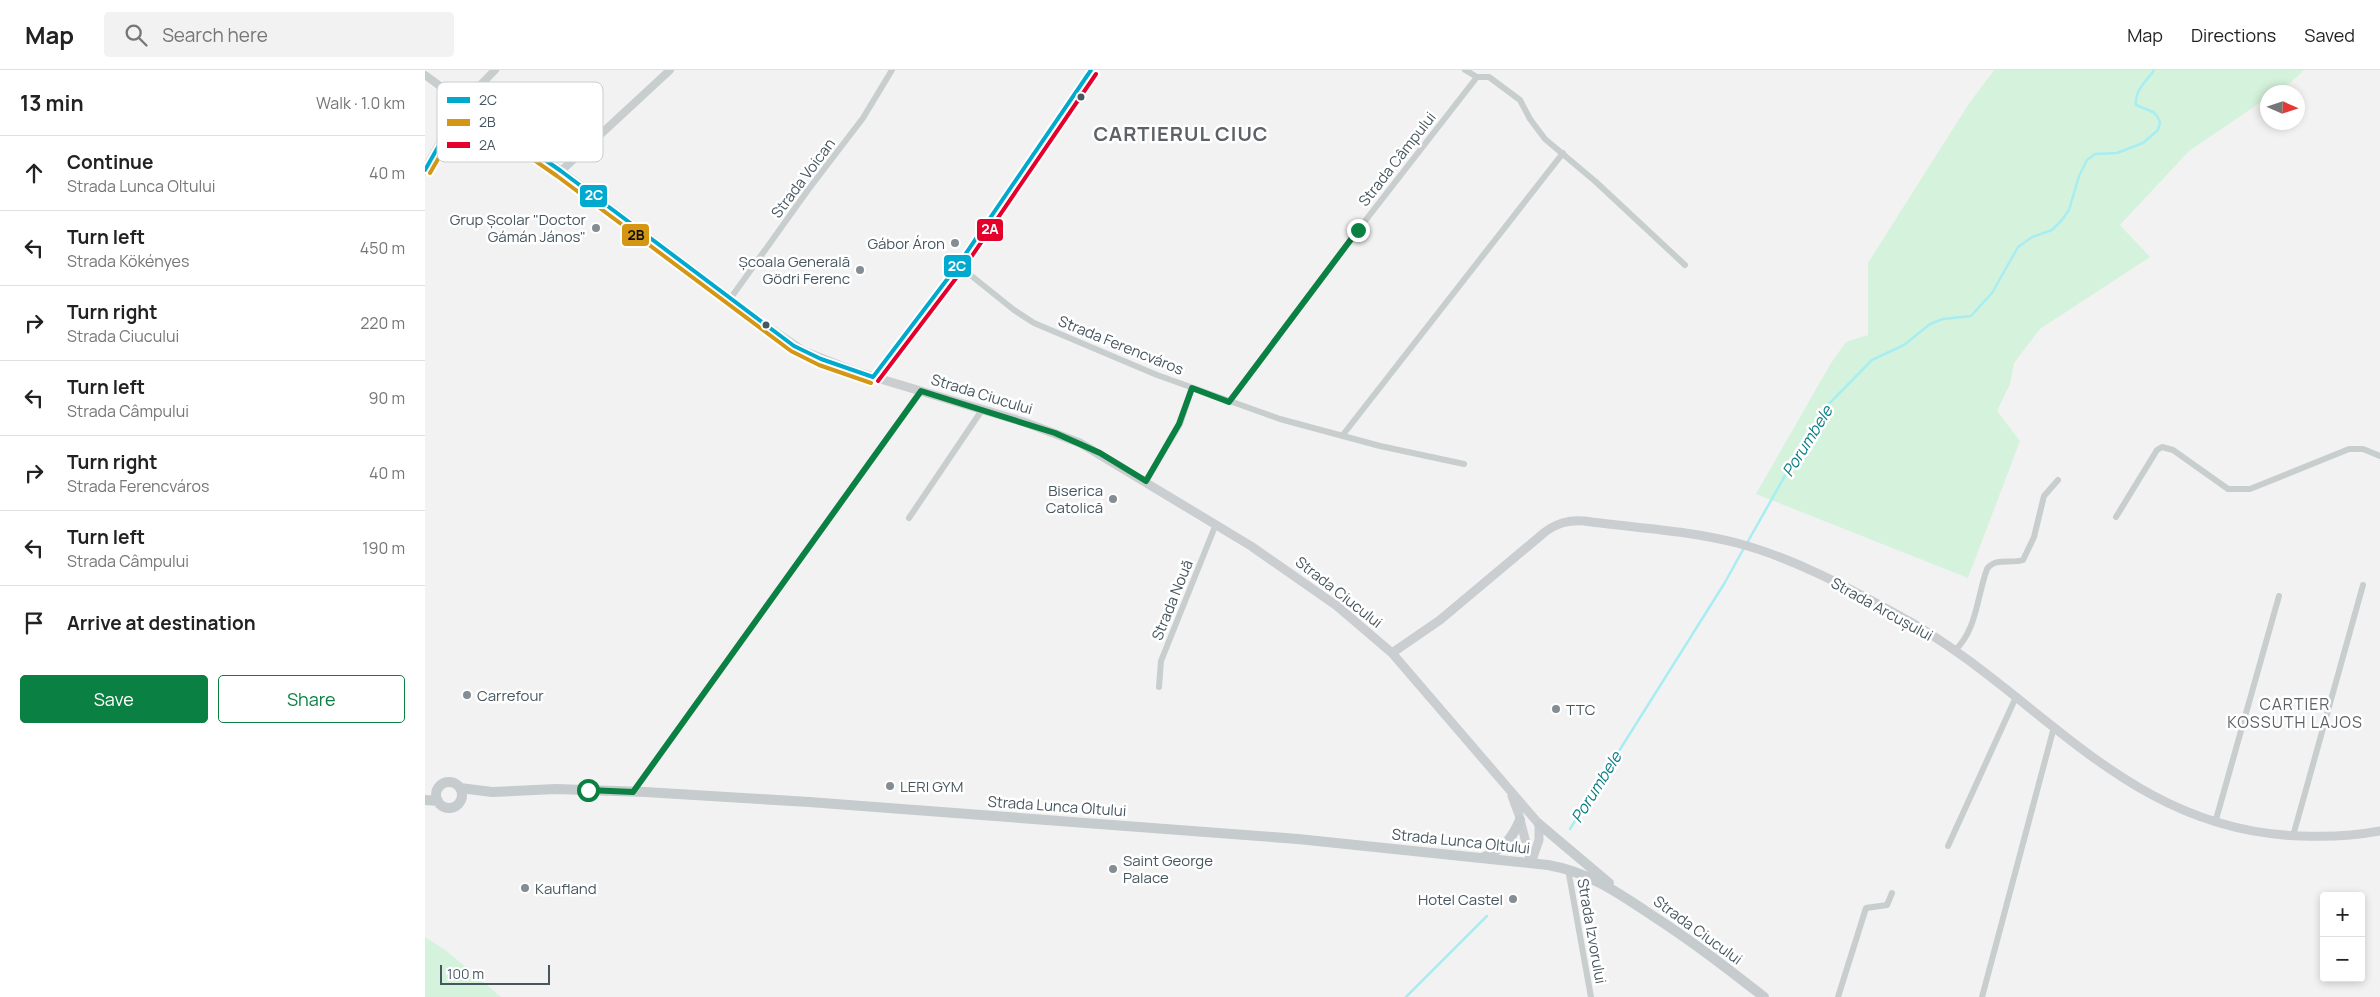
<!DOCTYPE html>
<html lang="en">
<head>
<meta charset="utf-8">
<style>
  :root { --surface:#fff; --page:#f2f2f2; --text:#222; --muted:#767676; --line:#e0e0e0; --accent:#0b8043 }
  body { margin:0; font-family:Manrope,sans-serif; background:var(--page); color:var(--text) }
  .controls { position:absolute; right:15px; bottom:15px; display:grid; overflow:hidden; border-radius:5px; box-shadow:0 2px 8px #0003 }
  .controls button { width:45px; height:45px; display:grid; place-items:center; padding:0; border:0; border-bottom:1px solid var(--line); background:var(--surface); color:var(--text); font:25px sans-serif }
  .compass { position:absolute; left:1835px; top:15px; width:45px; height:45px; border-radius:50%; background:var(--surface); box-shadow:0 2px 8px #0003; rotate:93deg }
  .scale { position:absolute; left:15px; bottom:12px; width:110px; box-sizing:border-box; padding-left:5px; border:2px solid #475760; border-top:0; font-size:14px; line-height:18px; white-space:nowrap; color:#475760; -webkit-text-stroke:4px #fff; paint-order:stroke }
  .stop { position:absolute; width:15px; height:15px; margin:-11px; border:4px solid #0b8043; border-radius:50%; background:#fff }
  .stop.end { background:#0b8043; border-color:#fff; box-shadow:0 1px 5px #0008 }
  .list { margin:0; padding:0; list-style:none }
  h2 { display:flex; justify-content:space-between; align-items:center; height:65px; margin:0; padding:0 20px; font-size:21px }
  h2 small { font-size:16px; font-weight:400; color:var(--muted) }
  .list li { display:grid; grid-template-columns:32px 1fr auto; gap:15px; align-items:center; box-sizing:border-box; height:75px; padding:0 20px; border-top:1px solid var(--line) }
  .list b { display:block; font-size:19px; white-space:nowrap }
  .list p { margin:0; font-size:16px; white-space:nowrap; color:var(--muted) }
  .list em { font-size:16px; font-style:normal; color:var(--muted) }
  .actions { display:flex; gap:10px; padding:15px 20px }
  .actions a { flex:1; padding:11px 0; border:1px solid var(--accent); border-radius:5px; text-align:center; font-size:18px; color:var(--accent) }
  .actions .main { background:var(--accent); color:#fff }
  .icon { flex:none; width:28px; height:28px; fill:none; stroke:currentColor; stroke-width:2; stroke-linecap:round; stroke-linejoin:round }
  .map { position:relative; flex:none; width:1955px; height:927px; overflow:hidden }
  header { display:flex; align-items:center; gap:30px; box-sizing:border-box; height:70px; padding:0 25px; background:var(--surface); border-bottom:1px solid var(--line) }
  header strong { font-size:24px }
  nav { display:flex; gap:28px; margin-inline-start:auto; font-size:18px }
  .search { width:350px; height:45px; background:var(--page); display:flex; align-items:center; gap:12px; box-sizing:border-box; padding:0 18px; border-radius:5px; color:var(--muted); font-size:19px }
  main { display:flex }
  aside { flex:1; background:var(--surface) }
  .map>svg:first-child { display:block }
</style>
</head>
<body>
<header>
<strong>Map</strong>
<div class="search"><svg class="icon" aria-label="search" viewBox="0 0 24 24"><circle cx="10" cy="10" r="6"/><path d="M15 15l6 6"/></svg>Search here</div>
<nav><a>Map</a><a>Directions</a><a>Saved</a></nav>
</header>
<main>
<aside>
<h2>13 min<small>Walk · 1.0 km</small></h2>
<ul class="list">
<li><svg class="icon" aria-label="ahead" viewBox="0 0 24 24"><path d="M12 20V5M6 11l6-6 6 6"/></svg><div><b>Continue</b><p>Strada Lunca Oltului</p></div><em>40 m</em></li>
<li><svg class="icon" aria-label="left" viewBox="0 0 24 24"><path d="M17 20v-9H6M10 6l-5 5 5 5"/></svg><div><b>Turn left</b><p>Strada Kökényes</p></div><em>450 m</em></li>
<li><svg class="icon" aria-label="right" viewBox="0 0 24 24"><path d="M7 20v-9h11M14 6l5 5-5 5"/></svg><div><b>Turn right</b><p>Strada Ciucului</p></div><em>220 m</em></li>
<li><svg class="icon" aria-label="left" viewBox="0 0 24 24"><path d="M17 20v-9H6M10 6l-5 5 5 5"/></svg><div><b>Turn left</b><p>Strada Câmpului</p></div><em>90 m</em></li>
<li><svg class="icon" aria-label="right" viewBox="0 0 24 24"><path d="M7 20v-9h11M14 6l5 5-5 5"/></svg><div><b>Turn right</b><p>Strada Ferencváros</p></div><em>40 m</em></li>
<li><svg class="icon" aria-label="left" viewBox="0 0 24 24"><path d="M17 20v-9H6M10 6l-5 5 5 5"/></svg><div><b>Turn left</b><p>Strada Câmpului</p></div><em>190 m</em></li>
<li><svg class="icon" aria-label="arrive" viewBox="0 0 24 24"><path d="M6 21V4h12l-3 4 3 4H6"/></svg><div><b>Arrive at destination</b></div></li>
</ul>
<div class="actions"><a class="main">Save</a><a>Share</a></div>
</aside>
<div class="map">
<svg width="1955" height="927" viewBox="0 0 1955 927">
  <rect width="100%" height="100%" fill="#f2f2f2"/>
  <path fill="#d5f3dc" d="M1569,0H1879C1869,10 1857,22 1842,22V28L1764,81L1695,155L1725,187L1615,259L1589,293L1585,314L1572,341L1595,371L1543,508L1331,424L1406,293L1421,272L1443,265V193L1543,35Z
    M0,867L23,882L76,927H0Z"/>
  <g fill="none" stroke-linecap="round" stroke-linejoin="round">
    <path stroke="#a7edf2" stroke-width="2.5" d="M1322,473L1396,342L1447,290L1479,275L1505,254L1518,249L1546,246L1567,223L1593,177L1607,167L1627,160L1636,151L1644,140L1654,106L1662,90L1670,84L1692,83L1718,73L1733,60L1735,52L1732,46L1728,42L1711,35C1709,20 1722,11 1729,0
      M1145,759L1299,514L1319,478
      M981,927L1062,846"/>
    <path stroke="#c8cdce" stroke-width="6" d="M1040,0L1052,7H1064L1095,30L1105,49L1120,69L1171,112L1260,195
      M533,195L589,240L609,253L732,305L855,349L955,376L1039,394
      M305,229L383,120L438,48L467,0
      M448,307L533,195L666,0
      M804,332L933,160L1052,7
      M917,366L1138,83
      M721,411L755,354L767,318
      M1691,447L1732,380L1737,377L1748,380L1803,419H1825L1924,379H1938L1955,386
      M484,448L557,340
      M1529,581C1552,561 1552,526 1562,499C1570,487 1586,494 1598,490L1609,467L1619,426L1633,410
      M734,617L736,591L791,454
      M208,722L496,321
      M1790,753L1854,526
      M1868,766L1938,515
      M1523,776L1591,627
      M1143,799L1166,927
      M1413,927L1441,838L1462,835L1467,823
      M1557,927L1629,657"/>
    <path stroke="#c8cdce" stroke-width="8" d="M0,5L38,33L70,0
      M136,101L245,0"/>
    <path stroke="#caced0" stroke-width="9" d="M0,100L38,33L136,101L337,253L378,281L429,301L599,352L655,373L826,476L912,536L967,583L1114,754V770L1106,793
      M967,583L1015,550L1120,462C1132,453 1143,450 1159,451C1209,458 1262,460 1312,473C1368,488 1422,517 1473,545C1614,621 1699,761 1876,766C1902,767 1929,766 1955,761
      M1087,726L1094,745L1106,793"/>
    <path stroke="#c6cbcd" stroke-width="10" d="M11 725a13 13 0 1 1 26 0a13 13 0 1 1-26 0Z
      M35,718L67,722L131,719L220,722L384,732L873,769L1123,795C1164,802 1195,824 1228,846C1267,871 1303,899 1339,927
      M0,730L13,731
      M1114,754L1184,813
      M1059,787C1078,779 1087,769 1095,750"/>
    <g stroke="#fff" stroke-width="8">
      <path id="bus-1" d="M0,100L38,33L136,101L369,276L396,289L448,307L533,195L666,0"/>
    </g>
    <g stroke="#fff" stroke-width="8">
      <path id="bus-2" d="M5,103L40,42L132,106L366,281L394,295L446,313"/>
    </g>
    <g stroke="#fff" stroke-width="8">
      <path id="bus-3" d="M453,311L538,199L671,4"/>
    </g>
    <use href="#bus-1" stroke="#00a9ce" stroke-width="4"/>
    <use href="#bus-2" stroke="#d49613" stroke-width="4"/>
    <use href="#bus-3" stroke="#e4002b" stroke-width="4"/>
  </g>
  <g fill="none" stroke-linecap="round" stroke-linejoin="round">
    <path stroke="#0b8043" stroke-width="6" d="M163,720L208,722L496,321L630,363L675,383L721,411L754,354L767,318L804,332L933,160"/>
  </g>
  <g fill="#475760" stroke="#fff" stroke-width="2">
    <circle cx="656" cy="27" r="4.5"/>
    <circle cx="341" cy="255" r="4.5"/>
  </g>
  <g fill="#838d93" stroke="#fff" stroke-width="2">
    <circle cx="171" cy="158" r="5"/>
    <circle cx="530" cy="173" r="5"/>
    <circle cx="435" cy="200" r="5"/>
    <circle cx="688" cy="429" r="5"/>
    <circle cx="42" cy="625" r="5"/>
    <circle cx="1131" cy="639" r="5"/>
    <circle cx="465" cy="716" r="5"/>
    <circle cx="688" cy="799" r="5"/>
    <circle cx="100" cy="818" r="5"/>
    <circle cx="1088" cy="829" r="5"/>
  </g>
  <g text-anchor="middle" dominant-baseline="central" stroke-width="5" stroke-linejoin="round" paint-order="stroke">
    <g font-size="15" fill="#475760" stroke="#fff">
      <text transform="translate(972 89) rotate(-52)">Strada Câmpului</text>
      <text transform="translate(378 108) rotate(-53)">Strada Voican</text>
      <text transform="translate(696 275) rotate(22)">Strada Ferencváros</text>
      <text transform="translate(557 324) rotate(17)">Strada Ciucului</text>
      <text transform="translate(914 522) rotate(38)">Strada Ciucului</text>
      <text transform="translate(747 530) rotate(-68)">Strada Nouă</text>
      <text transform="translate(1457 539) rotate(29)">Strada Arcușului</text>
      <text transform="translate(632 736) rotate(4)">Strada Lunca Oltului</text>
      <text transform="translate(1036 771) rotate(6)">Strada Lunca Oltului</text>
      <text transform="translate(1273 860) rotate(36)">Strada Ciucului</text>
      <text transform="translate(1167 861) rotate(80)">Strada Izvorului</text>
    </g>
    <g font-size="15" fill="#475760" stroke="#fff" text-anchor="end">
      <text x="161" y="149">Grup Școlar "Doctor<tspan x="161" dy="17">Gámán János"</tspan></text>
      <text x="520" y="173">Gábor Áron</text>
      <text x="425" y="191">Școala Generală<tspan x="425" dy="17">Gödri Ferenc</tspan></text>
      <text x="678" y="420">Biserica<tspan x="678" dy="17">Catolică</tspan></text>
      <text x="52" y="625" text-anchor="start">Carrefour</text>
      <text x="1141" y="639" text-anchor="start">TTC</text>
      <text x="475" y="716" text-anchor="start">LERI GYM</text>
      <text x="698" y="790" text-anchor="start">Saint George<tspan x="698" dy="17">Palace</tspan></text>
      <text x="110" y="818" text-anchor="start">Kaufland</text>
      <text x="1078" y="829">Hotel Castel</text>
    </g>
    <g font-size="16" font-style="italic" fill="#067d85" stroke="#fff">
      <text transform="translate(1382 371) rotate(-58)">Porumbele</text>
      <text transform="translate(1171 717) rotate(-58)">Porumbele</text>
    </g>
    <g font-size="16" letter-spacing="1" fill="#5d6266" stroke="#fff">
      <text x="1870" y="634">CARTIER<tspan x="1870" dy="18">KOSSUTH LAJOS</tspan></text>
    </g>
    <g font-size="20" font-weight="bold" letter-spacing="1" fill="#5d6266" stroke="#fff">
      <text x="756" y="63">CARTIERUL CIUC</text>
    </g>
  </g>
  <rect x="12" y="12" width="166" height="80" rx="8" fill="#fff" stroke="#c8cdcf" stroke-width="1"/>
  <rect x="22" y="27" width="23" height="6" fill="#00a9ce"/>
  <rect x="22" y="49" width="23" height="7" fill="#d49613"/>
  <rect x="22" y="72" width="23" height="6" fill="#e4002b"/>
  <g font-size="14" fill="#475760">
    <text x="54" y="35">2C</text>
    <text x="54" y="57">2B</text>
    <text x="54" y="80">2A</text>
  </g>
  <g stroke="#fff" stroke-width="2">
    <rect x="154" y="114" width="29" height="24" rx="5" fill="#00a9ce"/>
    <rect x="551" y="148" width="28" height="24" rx="5" fill="#e4002b"/>
    <rect x="196" y="153" width="29" height="24" rx="5" fill="#d49613"/>
    <rect x="518" y="184" width="29" height="24" rx="5" fill="#00a9ce"/>
  </g>
  <g font-size="14" text-anchor="middle" font-weight="bold" fill="#fff">
    <text x="169" y="130">2C</text>
    <text x="565" y="164">2A</text>
    <text x="532" y="201">2C</text>
  </g>
  <g font-size="14" text-anchor="middle" font-weight="bold" fill="#111">
    <text x="211" y="170">2B</text>
  </g>
</svg>
<div class="controls">
<button>+</button>
<button>−</button>
</div>
<svg class="compass" viewBox="-18 -18 36 36"><path d="M0-13l5 13h-10z" fill="#e53935"/><path d="M0 13l5-13h-10z" fill="#767676"/></svg>
<div class="scale">100 m</div>
<div class="stop" style="left:163px;top:720px"></div>
<div class="stop end" style="left:933px;top:160px"></div>
</div>
</main>
</body>
</html>
